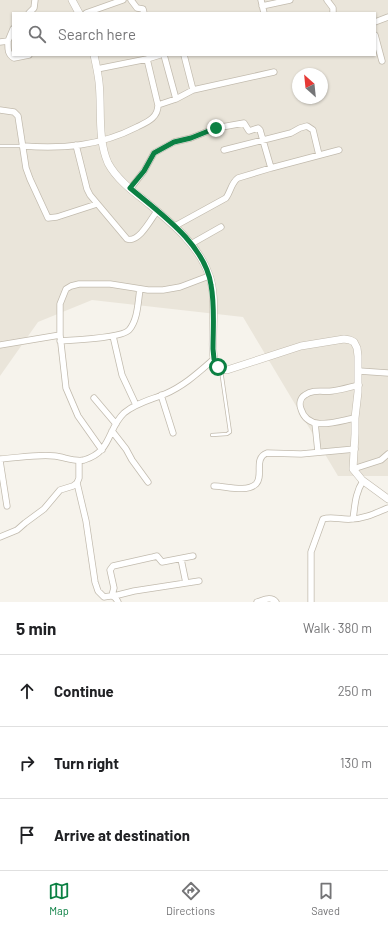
<!DOCTYPE html>
<html lang="en">
<head>
<meta charset="utf-8">
<style>
  :root { --surface:#fff; --page:#f2f2f2; --text:#202124; --muted:#757577; --line:#e0e0e0; --accent:#0b8043 }
  body { margin:0; font-family:Barlow,sans-serif; background:var(--page); color:var(--text) }
  .compass { position:absolute; left:292px; top:68px; width:36px; height:36px; border-radius:50%; background:var(--surface); box-shadow:0 1px 3px #0004; rotate:333deg }
  .stop { position:absolute; width:12px; height:12px; margin:-9px; border:3px solid #0b8043; border-radius:50%; background:#fff }
  .stop.end { background:#0b8043; border-color:#fff; box-shadow:0 1px 4px #0008 }
  .list { margin:0; padding:0; list-style:none }
  h2 { display:flex; justify-content:space-between; align-items:center; height:52px; margin:0; padding:0 16px; font-size:17px }
  h2 small { font-size:13px; font-weight:400; color:var(--muted) }
  .list li { display:grid; grid-template-columns:26px 1fr auto; gap:12px; align-items:center; box-sizing:border-box; height:72px; padding:0 16px; border-top:1px solid var(--line) }
  .list b { display:block; font-size:15px; white-space:nowrap }
  .list em { font-size:13px; font-style:normal; color:var(--muted) }
  .icon { flex:none; width:22px; height:22px; fill:none; stroke:currentColor; stroke-width:2; stroke-linecap:round; stroke-linejoin:round }
  .map { position:relative; flex:none; width:388px; height:602px; overflow:hidden }
  .search { position:absolute; background:var(--surface); box-shadow:0 1px 3px #0004; left:12px; right:12px; top:12px; height:44px; display:flex; align-items:center; gap:10px; box-sizing:border-box; padding:0 14px; border-radius:0px; color:var(--muted); font-size:15px }
  .sheet { height:268px; background:var(--surface) }
  nav { display:flex; justify-content:space-around; align-items:center; box-sizing:border-box; height:56px; border-top:1px solid var(--line); background:var(--surface); font-size:11px; color:var(--muted) }
  nav a { display:grid; justify-items:center; gap:2px }
  nav .on { color:var(--accent) }
  .map>svg:first-child { display:block }
</style>
</head>
<body>
<div class="map">
<svg width="388" height="602" viewBox="0 0 388 602">
  <rect width="100%" height="100%" fill="#f6f3ec"/>
  <path fill="#eae5da" fill-rule="evenodd" d="M0,0H388V476H338L243,317L92,300L38,322L0,376ZM13,13H375V55H13ZM298,74H322V98H298Z"/>
  <g fill="none" stroke-linecap="round" stroke-linejoin="round">
    <g stroke="#c2bbae" stroke-width="4">
      <path id="service" d="M0,146H21
        M212,435L227,434L230,432L221,370"/>
    </g>
    <g stroke="#c2bbae" stroke-width="7">
      <path id="minor" d="M131,0L137,8L143,9L144,13
        M261,0L264,13
        M327,0L333,8V13
        M262,6L290,0
        M29,13L34,8L35,0
        M86,13L123,0
        M375,22L388,17
        M375,35L382,61
        M8,41C8,48 7,54 14,58L29,55
        M0,42L8,41L13,29
        M164,55L176,99
        M184,55L193,90
        M97,69L147,59L160,55
        M158,105L176,99L193,90L274,72
        M0,110L14,112L18,116L26,168L30,179L48,218L57,217L97,204
        M76,145L87,189L90,195L127,239C139,243 151,219 157,211
        M23,146C63,149 100,146 137,127C147,122 158,118 158,105L147,59
        M224,150L291,133L300,128L307,126L313,130L319,155
        M130,189L144,171L154,153L174,142L191,138L216,128L244,123L249,131L258,128L260,130L271,168
        M175,226L226,198C231,191 231,183 238,178L271,168L339,150
        M191,244L221,227
        M113,336L122,375L136,405
        M60,341C73,340 122,338 129,330C138,320 138,301 140,289
        M0,345L60,335
        M359,371L388,373
        M161,395L173,433
        M94,398L116,424
        M355,418C338,421 308,433 301,409C299,404 300,398 305,395C313,389 322,392 332,391C341,390 350,387 359,385
        M315,423L318,452
        M112,431L126,449L132,460L148,482
        M102,450L78,416L66,388L60,335V304L66,289L71,286L79,284H110L148,290H163L180,287L209,276
        M0,459C18,458 37,454 55,456C64,457 75,462 84,460C112,452 107,429 124,413C136,403 150,400 165,394C184,386 199,372 214,359
        M0,461L7,506
        M353,469L381,460L388,454
        M77,483L86,521L95,582L98,591L104,597C111,596 114,594 118,602
        M214,486C226,486 246,493 256,484C264,476 253,458 267,453L301,454L355,449
        M353,519C355,506 355,493 363,481
        M0,537L17,530L25,523L44,509L60,490L73,486L77,483L79,478V461
        M181,559L186,583
        M112,595L114,588L110,570L113,566L153,557L157,556L162,562L193,556
        M114,596L134,591L199,581
        M257,602C264,600 271,596 276,602
        M311,602V552L323,519C331,516 342,520 351,519C364,519 376,513 388,508"/>
    </g>
    <g stroke="#c2bbae" stroke-width="8">
      <path id="tertiary" d="M72,0L79,13
        M94,55C96,64 98,73 99,82C102,108 97,138 108,163C116,178 131,190 144,200C169,221 198,243 209,275C216,294 213,318 213,338C213,347 212,358 216,365C219,369 222,370 227,370L301,346L344,339L350,340L354,342L357,348L358,356V392L355,418V434L353,469L362,480L388,499"/>
    </g>
    <use href="#service" stroke="#fff" stroke-width="2.5"/>
    <use href="#minor" stroke="#fff" stroke-width="5.5"/>
    <use href="#tertiary" stroke="#fff" stroke-width="7"/>
  </g>
  <g fill="none" stroke-linecap="round" stroke-linejoin="round">
    <path stroke="#0b8043" stroke-width="5" d="M216,128L191,138L174,142L154,153L144,171L130,188C160,213 205,244 211,285C215,306 213,328 213,349L214,359L218,367"/>
  </g>
</svg>
<svg class="compass" viewBox="-18 -18 36 36"><path d="M0-13l5 13h-10z" fill="#e53935"/><path d="M0 13l5-13h-10z" fill="#757577"/></svg>
<div class="stop" style="left:218px;top:367px"></div>
<div class="stop end" style="left:216px;top:128px"></div>
<div class="search"><svg class="icon" aria-label="search" viewBox="0 0 24 24"><circle cx="10" cy="10" r="6"/><path d="M15 15l6 6"/></svg>Search here</div>
</div>
<section class="sheet">
<h2>5 min<small>Walk · 380 m</small></h2>
<ul class="list">
<li><svg class="icon" aria-label="ahead" viewBox="0 0 24 24"><path d="M12 20V5M6 11l6-6 6 6"/></svg><div><b>Continue</b></div><em>250 m</em></li>
<li><svg class="icon" aria-label="right" viewBox="0 0 24 24"><path d="M7 20v-9h11M14 6l5 5-5 5"/></svg><div><b>Turn right</b></div><em>130 m</em></li>
<li><svg class="icon" aria-label="arrive" viewBox="0 0 24 24"><path d="M6 21V4h12l-3 4 3 4H6"/></svg><div><b>Arrive at destination</b></div></li>
</ul>
</section>
<nav>
<a class="on"><svg class="icon" aria-label="map" viewBox="0 0 24 24"><path d="M3 6l6-2 6 2 6-2v14l-6 2-6-2-6 2zM9 4v14M15 6v14"/></svg>Map</a>
<a><svg class="icon" aria-label="directions" viewBox="0 0 24 24"><path d="M12 3l9 9-9 9-9-9zM9 14v-3h6M13 9l2 2-2 2"/></svg>Directions</a>
<a><svg class="icon" aria-label="saved" viewBox="0 0 24 24"><path d="M7 4h10v16l-5-4-5 4z"/></svg>Saved</a>
</nav>
</body>
</html>
